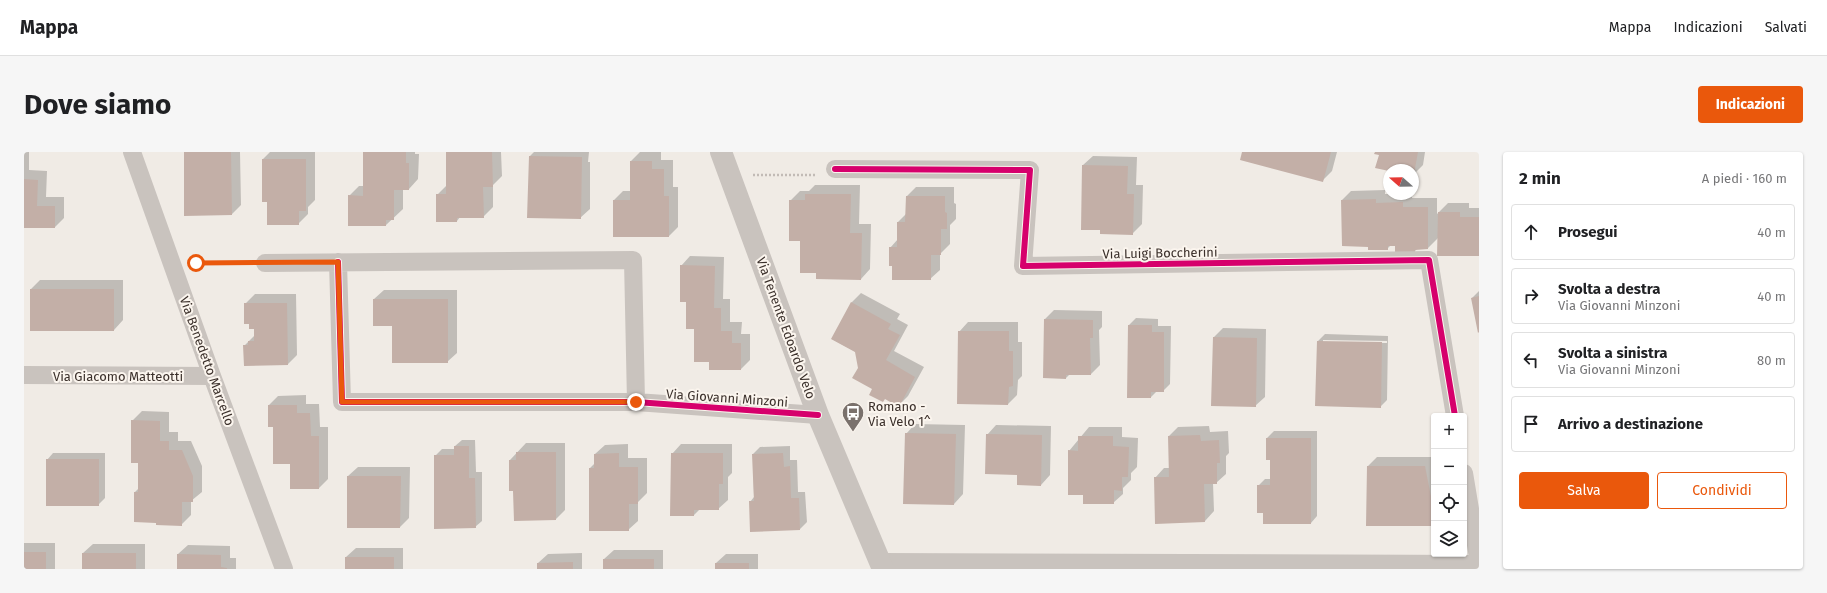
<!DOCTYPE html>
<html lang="it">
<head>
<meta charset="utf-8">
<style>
  :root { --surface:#fff; --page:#f6f6f6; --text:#202124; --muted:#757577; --line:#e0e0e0; --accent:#ea580c }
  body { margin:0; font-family:"Fira Sans",sans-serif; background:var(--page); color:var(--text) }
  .controls { position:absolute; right:12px; bottom:12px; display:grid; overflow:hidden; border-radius:4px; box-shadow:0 1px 3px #0004 }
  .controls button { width:36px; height:36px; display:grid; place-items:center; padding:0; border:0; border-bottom:1px solid var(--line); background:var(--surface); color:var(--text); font:20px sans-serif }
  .compass { position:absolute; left:1359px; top:12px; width:36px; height:36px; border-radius:50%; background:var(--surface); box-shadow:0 1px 3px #0004; rotate:290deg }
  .stop { position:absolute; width:12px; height:12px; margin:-9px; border:3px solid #ea580c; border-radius:50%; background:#fff }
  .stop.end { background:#ea580c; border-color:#fff; box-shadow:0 1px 4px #0008 }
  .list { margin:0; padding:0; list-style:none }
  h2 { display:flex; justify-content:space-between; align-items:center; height:52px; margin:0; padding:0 16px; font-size:17px }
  h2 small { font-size:13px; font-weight:400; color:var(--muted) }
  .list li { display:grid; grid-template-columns:26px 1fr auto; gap:12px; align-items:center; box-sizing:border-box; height:56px; margin:0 8px 8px; padding:0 8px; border:1px solid var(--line); border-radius:4px }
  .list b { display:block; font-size:15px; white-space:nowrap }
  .list p { margin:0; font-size:13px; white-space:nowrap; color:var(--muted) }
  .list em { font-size:13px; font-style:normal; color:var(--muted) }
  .actions { display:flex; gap:8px; padding:12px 16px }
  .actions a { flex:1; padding:9px 0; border:1px solid var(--accent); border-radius:4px; text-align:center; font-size:14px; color:var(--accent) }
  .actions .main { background:var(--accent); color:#fff }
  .icon { flex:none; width:22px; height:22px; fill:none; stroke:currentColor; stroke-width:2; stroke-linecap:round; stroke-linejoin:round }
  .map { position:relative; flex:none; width:1455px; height:417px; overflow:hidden; border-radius:4px }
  header { display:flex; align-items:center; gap:24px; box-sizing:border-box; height:56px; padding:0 20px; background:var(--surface); border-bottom:1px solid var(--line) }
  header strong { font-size:19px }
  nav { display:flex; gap:22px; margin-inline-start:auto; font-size:14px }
  .intro { display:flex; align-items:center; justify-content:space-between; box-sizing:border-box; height:96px; padding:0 24px }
  h1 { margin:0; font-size:28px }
  .button { padding:10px 18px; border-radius:4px; background:var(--accent); color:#fff; font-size:14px; font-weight:700 }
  main { display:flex; gap:24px; padding:0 24px }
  aside { flex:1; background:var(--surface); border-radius:4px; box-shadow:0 1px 3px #0004 }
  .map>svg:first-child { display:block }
</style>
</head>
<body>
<header>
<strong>Mappa</strong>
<nav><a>Mappa</a><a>Indicazioni</a><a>Salvati</a></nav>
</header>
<div class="intro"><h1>Dove siamo</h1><a class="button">Indicazioni</a></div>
<main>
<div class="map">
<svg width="1455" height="417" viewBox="0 0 1455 417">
  <rect width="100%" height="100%" fill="#f0ebe5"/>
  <path fill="#0003" fill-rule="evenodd" d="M0,0H5V18L23,19L22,45H40V66L31,75H0Z
    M161,0H216L217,53L208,62Z
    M246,0H291V48L284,55V62L274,72L244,49L239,7Z
    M340,0H391V2H395L394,27L385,37H379V57L362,73L325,44L335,34H340Z
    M423,0H477L478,24L469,33V55L459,65H436L433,69L413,43L423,33Z
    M510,0H565L564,10H566V57L556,66L506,4Z
    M616,0H637V8H649V35H654V75L645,84L590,48L599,39H607V9Z
    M1219,0H1313L1308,19L1298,29Z
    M1352,0H1401L1399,13L1389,23V18Z
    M1069,4L1113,5L1112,33H1119L1118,72L1108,82L1077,77L1059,13Z
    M791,33H836L835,72H847L846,117L837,127L793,120L777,88L766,49L776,39H785Z
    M892,35H930V51L932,52V67L926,73V92L916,102V118L906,127L869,113L866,96L874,87V70L882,62L883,44Z
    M1361,38V42H1388V46H1413V62L1424,51H1445V56H1455V103L1414,86L1404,96H1394L1390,100L1372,93H1367L1363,97L1318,48L1327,39Z
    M666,104L700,105L699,147H706V170H718L717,182H726V208L717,217L686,209L672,176L663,149L657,114Z
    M16,128H99V168L90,178L7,137Z
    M360,138H433V201L423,210L369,173L350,147Z
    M1455,139V179L1448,146Z
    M837,141L876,162L873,167L884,173L870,199L900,215L884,244L875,253L849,237L835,216L832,200L808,187L828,150Z
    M231,142H272L273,203L264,212L220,194L231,183V176L221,152Z
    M1030,158L1078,159V175L1075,178L1076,213L1067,222H1046L1042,226L1021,167Z
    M1112,166L1134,167V174H1147L1146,232L1139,239H1133L1127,245L1105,173Z
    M944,170H994V190H998V224L994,228L993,243L984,252L935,180Z
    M1199,176L1242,177L1241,245L1231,254L1190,185Z
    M1301,182L1364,184L1363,248L1356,255L1294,189ZM1299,188L1363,189V191L1299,190Z
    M282,243V252H295L296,275H304V327L295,336L267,311L250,274H245V253L254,244Z
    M118,259L145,260V280H154V289H167L178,314V340L167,349V363L157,373L111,340L115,336V310L108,269Z
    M891,272L941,273L939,342L930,352L882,282Z
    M972,273L1027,274L1026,323L1017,333L994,322L963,283Z
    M1185,274L1186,280L1204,279L1205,301L1202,304V322L1192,331H1189L1190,359L1181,369L1131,326L1140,316H1146L1145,284L1154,275Z
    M1065,275H1098V285L1114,286L1113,315L1107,321V328L1099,336V342L1089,351L1060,342L1045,299Z
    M1250,279H1293V364L1287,371L1240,360L1234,334L1241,327H1247V307L1243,286Z
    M438,288H451L452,320H458V369L451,375L411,304L418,297H431V294Z
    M502,291H541V358L532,367L490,338L486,308Z
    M604,292V306H623V341L614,350V369L604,378L566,316L571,311V302L581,293Z
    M657,292H708V321L704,325V348L694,357H676L670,363L648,302Z
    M766,294V308H773L774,340H781L783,370L776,377L726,350L730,345L729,302L736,295Z
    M29,301H81V346L74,353L23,308Z
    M1353,305H1410V373L1344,314Z
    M334,315H386L385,366L376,375H324V324Z
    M0,391H31V417H0Z
    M69,392H121V417H59V401Z
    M164,393L206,394V406H212V417H154V402Z
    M332,396H379V417H322V405Z
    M590,398H639V417H580V407Z
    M558,401V417H514V411L524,402Z
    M702,402H734V417H692V411Z"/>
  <path fill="#c3afa7" d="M160,0H207L208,63L160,64Z
    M339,0H382V11H385V38H370V68H362V74H324V43L339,44Z
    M422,0H468L469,35H459L460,66H433V70H412V42H422Z
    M1218,0H1307L1299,30L1216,8Z
    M1351,0H1394L1390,22L1389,18L1365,19L1351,16L1355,3L1350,2Z
    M505,4L558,5L557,67L503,66Z
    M238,7H282V59H275V73H243V50H238Z
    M606,9H628V17H640V44H645V85H589V48H606Z
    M1058,13L1104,14L1103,42H1110L1109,83L1076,82V78H1057Z
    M0,27L14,28L13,54H31V76H0Z
    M781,42H827L826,81H838L837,128L792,127V121H776V89H765V48H781Z
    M882,44H921V60L923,61V77H917V103H907V128H868V114H865V95H873V70H881Z
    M1352,47V51L1379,50V55H1404V97L1391,98V101H1371V94H1364V98H1344V95L1318,94L1317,48Z
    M1414,60H1436V65H1455V104H1413Z
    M656,113L691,114L690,156H697V179H708V191H717V218H685V210H670V177H662V150H656Z
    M6,137H90V179H6Z
    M1455,144V180L1454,181L1447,146Z
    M349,147H424V211H368V174H349Z
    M827,150L867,172L864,177L876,183L862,208L891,225L875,255L861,247L859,250L845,243L848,237L828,226L834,216L831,200L807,187Z
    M220,151H263L264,213L220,214L219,193H224V189H230V177H225V172H220Z
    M1020,167L1069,168V186H1066L1067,223H1042V227L1019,226Z
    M1104,173H1128V180H1140V240H1127V246H1103Z
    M934,179H985V199H989V234L985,235L984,253L933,252Z
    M1189,185L1233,186L1232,255L1187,254Z
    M1293,189L1358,190L1357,256L1291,254Z
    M244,253H273V261H286L287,284H295V337H266V312H249V275H244Z
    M107,268L136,269V289H145V298H158L169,324V350H158V374L132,373V371L110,370V340H114V311H107Z
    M881,281L932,282L930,353L879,352Z
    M962,282L1018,283L1017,334L993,333V323L961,322Z
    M1176,283L1177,289L1195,288L1196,311H1193V332H1180L1181,370L1131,372L1130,325H1145L1144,284Z
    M1054,284H1089V294L1105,295L1104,325H1098V339L1090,338V352H1059V343H1044V298L1054,299Z
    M1242,286H1287V372H1239V361H1233V333H1246V308H1242Z
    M430,294H445V326H451L452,376L410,377V303H430Z
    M492,300H532V368L490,369L489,339H485V308H492Z
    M595,301V315H614V352H605V379H565V316H570V302Z
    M647,301H699V332H695V358H670V364H646Z
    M759,301L760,315L766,314L767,346H775L776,378L726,380L725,349H730L728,302Z
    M22,307H75V354H22Z
    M1343,314H1401L1410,360V374H1342Z
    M323,324H377L376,376H323Z
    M0,400H22V417H0Z
    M58,401H112V417H58Z
    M153,402L197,403V415L203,416V417H153Z
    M321,405H370V417H321Z
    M579,407H630V417H579Z
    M549,410V417H513V411Z
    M691,411H725V417H691Z"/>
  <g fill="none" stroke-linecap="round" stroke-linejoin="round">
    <path stroke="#c2bbb6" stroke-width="2.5" stroke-dasharray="2 2" stroke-linecap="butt" d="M729,23H792
      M172,111H221"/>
    <path stroke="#c9c3be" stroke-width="18" d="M108,0L188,224L260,417
      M811,17L1006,18L999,114L1405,108L1431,264
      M314,110L318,250H612L794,263
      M241,111L609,108L612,250
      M0,223L188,224
      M1440,321L1455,411
      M857,410L1455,412"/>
    <path stroke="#c9c3be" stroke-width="22" d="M697,0L794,263L859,417"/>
    <g stroke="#fbf5ee" stroke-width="8">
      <path id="cycleway" d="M811,17L1006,18L999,114L1405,108L1431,264
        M314,110L318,250H612L794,263"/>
    </g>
    <use href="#cycleway" stroke="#d6006c" stroke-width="6"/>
  </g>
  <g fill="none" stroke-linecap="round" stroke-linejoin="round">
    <path stroke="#ea580c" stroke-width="5" d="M172,111L314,110L318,250H612"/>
  </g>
  <defs>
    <g id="bus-pin" transform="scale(1.15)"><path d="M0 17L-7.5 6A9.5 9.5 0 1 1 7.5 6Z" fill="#7a716c" stroke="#fbf5ee"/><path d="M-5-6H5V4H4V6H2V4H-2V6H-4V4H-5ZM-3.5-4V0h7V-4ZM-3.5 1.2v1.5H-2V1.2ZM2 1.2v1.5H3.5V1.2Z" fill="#fff"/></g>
  </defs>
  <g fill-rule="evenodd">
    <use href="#bus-pin" x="829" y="261"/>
  </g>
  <g text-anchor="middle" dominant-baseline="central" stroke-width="4" stroke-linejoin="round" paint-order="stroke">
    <g font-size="13" fill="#3b302b" stroke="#fbf5ee">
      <text transform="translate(1136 101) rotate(-1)">Via Luigi Boccherini</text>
      <text transform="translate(762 176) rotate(70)">Via Tenente Edoardo Velo</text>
      <text transform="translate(183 209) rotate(70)">Via Benedetto Marcello</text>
      <text x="94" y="224">Via Giacomo Matteotti</text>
      <text transform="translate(703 246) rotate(4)">Via Giovanni Minzoni</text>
    </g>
    <g font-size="13" fill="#3b302b" stroke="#fbf5ee" text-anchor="start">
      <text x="844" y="254">Romano -<tspan x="844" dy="15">Via Velo 1^</tspan></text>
    </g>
  </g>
</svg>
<div class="controls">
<button>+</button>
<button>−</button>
<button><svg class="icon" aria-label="locate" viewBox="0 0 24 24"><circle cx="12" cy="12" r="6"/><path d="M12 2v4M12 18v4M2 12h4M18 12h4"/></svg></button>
<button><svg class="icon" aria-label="layers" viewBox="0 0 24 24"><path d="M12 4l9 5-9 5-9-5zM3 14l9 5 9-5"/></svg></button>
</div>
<svg class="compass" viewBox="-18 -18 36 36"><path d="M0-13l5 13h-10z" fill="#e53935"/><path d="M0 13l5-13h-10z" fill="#757577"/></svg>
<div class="stop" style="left:172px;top:111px"></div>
<div class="stop end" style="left:612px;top:250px"></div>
</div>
<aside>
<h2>2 min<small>A piedi · 160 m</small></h2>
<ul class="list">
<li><svg class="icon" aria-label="ahead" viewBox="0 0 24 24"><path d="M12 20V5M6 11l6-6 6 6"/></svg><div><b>Prosegui</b></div><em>40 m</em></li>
<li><svg class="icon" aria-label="right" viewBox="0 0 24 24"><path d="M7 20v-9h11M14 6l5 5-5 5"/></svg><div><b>Svolta a destra</b><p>Via Giovanni Minzoni</p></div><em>40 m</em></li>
<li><svg class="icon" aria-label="left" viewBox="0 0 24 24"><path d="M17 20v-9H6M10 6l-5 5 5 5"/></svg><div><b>Svolta a sinistra</b><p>Via Giovanni Minzoni</p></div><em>80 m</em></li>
<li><svg class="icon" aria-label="arrive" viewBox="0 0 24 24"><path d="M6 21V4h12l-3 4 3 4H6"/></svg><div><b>Arrivo a destinazione</b></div></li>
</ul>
<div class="actions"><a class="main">Salva</a><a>Condividi</a></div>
</aside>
</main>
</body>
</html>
